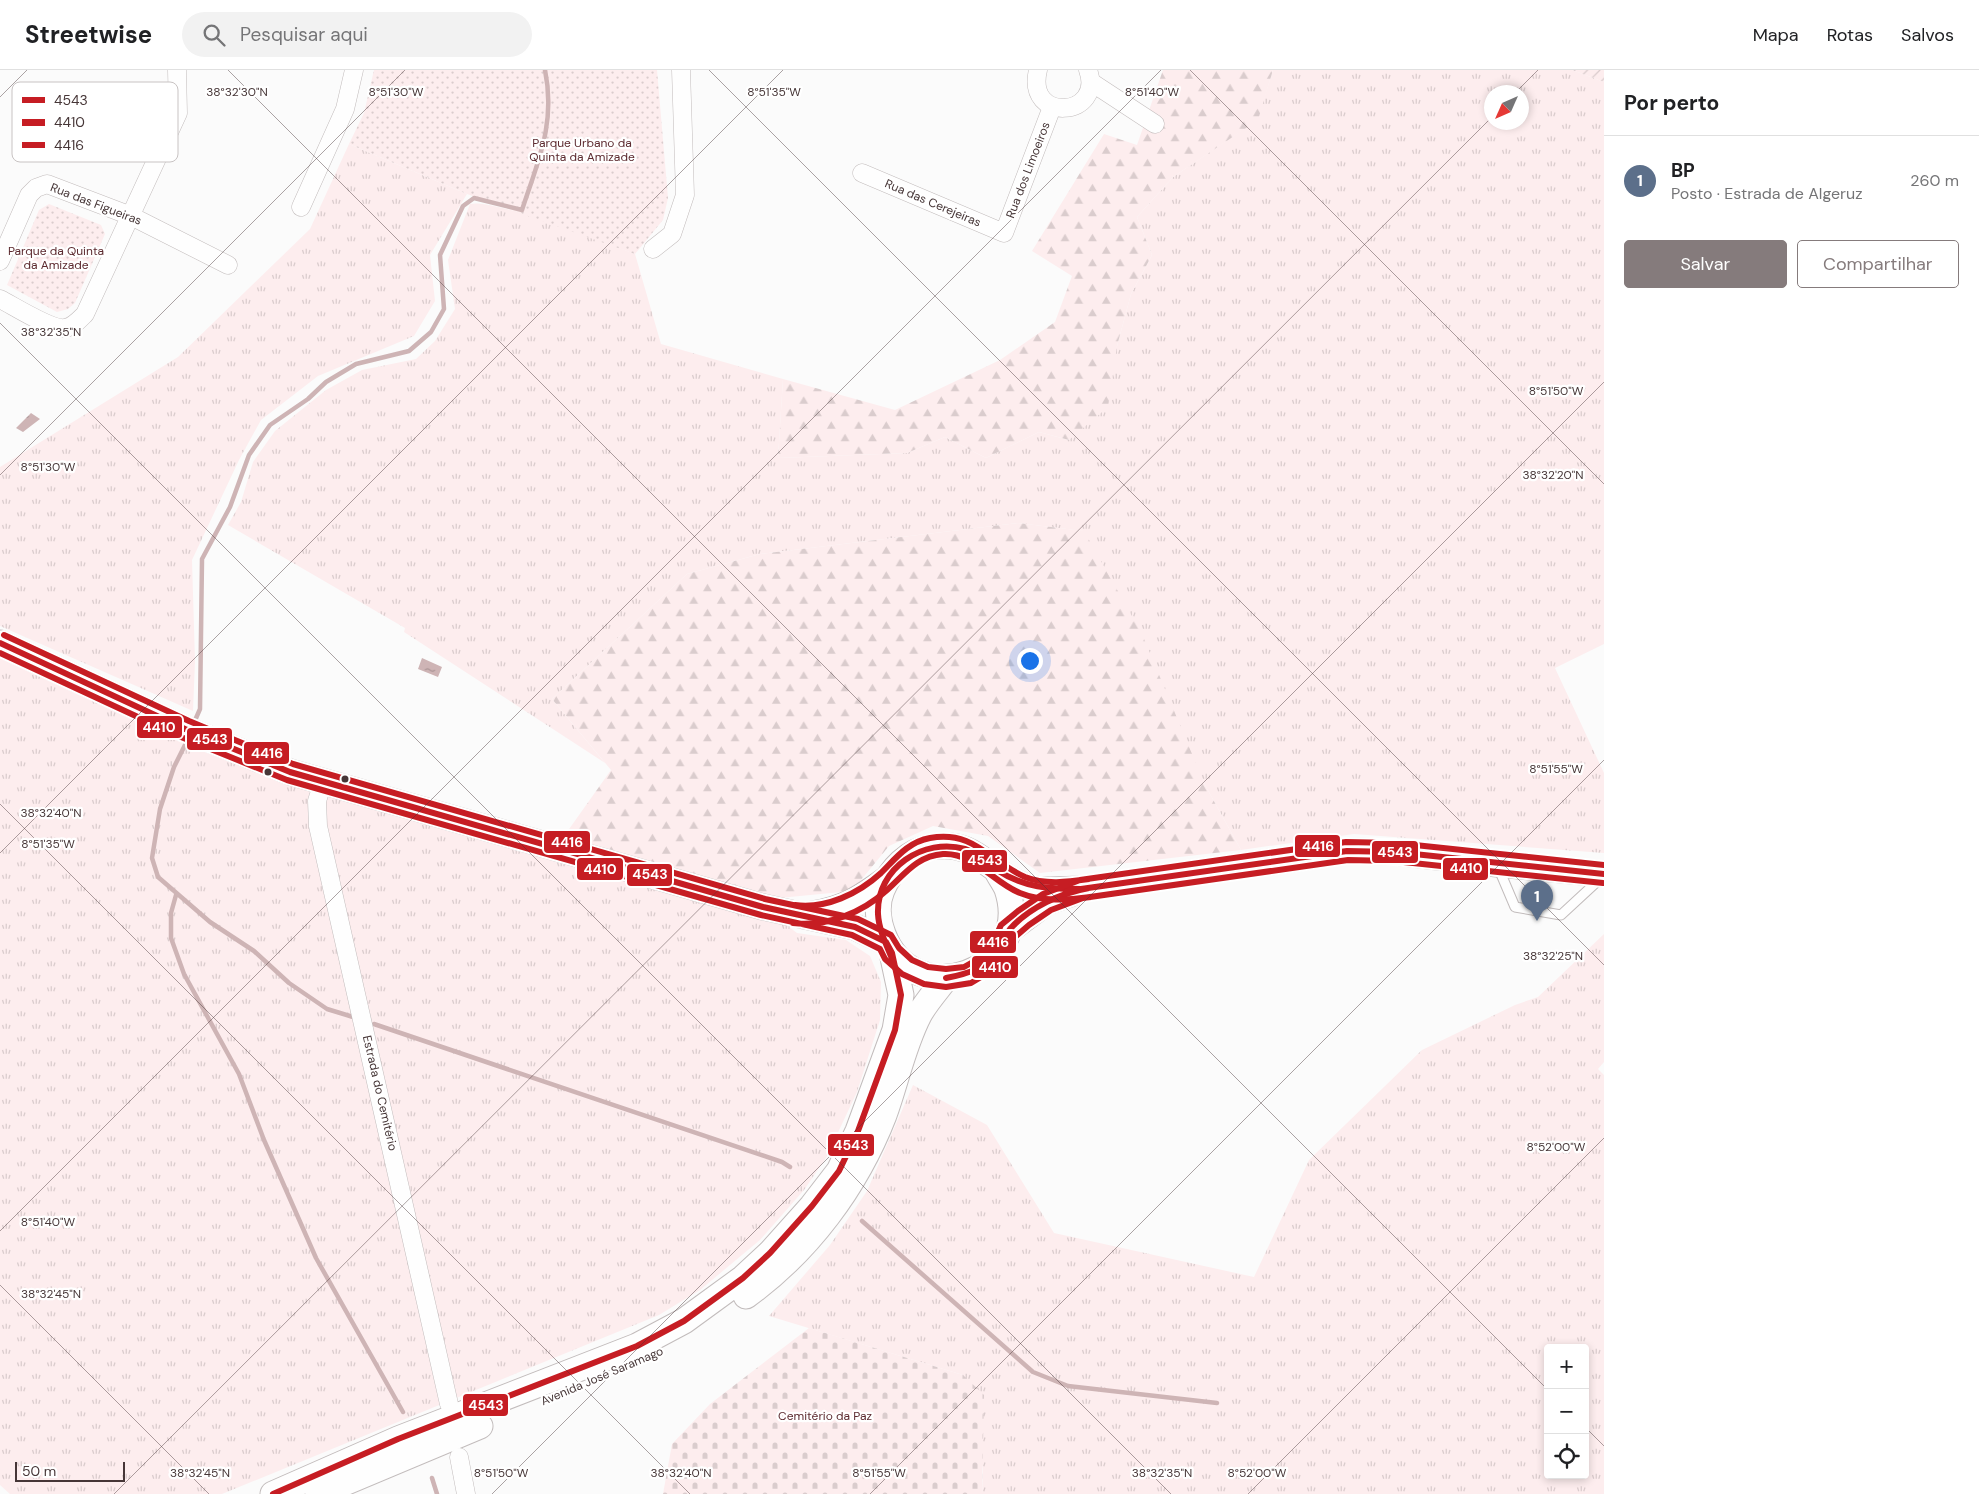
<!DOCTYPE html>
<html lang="pt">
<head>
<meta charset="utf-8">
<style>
  :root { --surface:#fff; --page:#f2f2f2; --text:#202124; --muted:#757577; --line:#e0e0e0; --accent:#857b7c }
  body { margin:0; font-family:"DM Sans",sans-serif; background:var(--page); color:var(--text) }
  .controls { position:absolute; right:15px; bottom:15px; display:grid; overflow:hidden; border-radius:5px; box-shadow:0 2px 8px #0003 }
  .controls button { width:45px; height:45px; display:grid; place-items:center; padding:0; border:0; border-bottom:1px solid var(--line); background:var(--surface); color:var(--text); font:25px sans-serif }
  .compass { position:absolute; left:1484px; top:15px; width:45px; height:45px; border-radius:50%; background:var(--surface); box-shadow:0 2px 8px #0003; rotate:225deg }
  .scale { position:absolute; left:15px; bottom:12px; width:110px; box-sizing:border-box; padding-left:5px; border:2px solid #463637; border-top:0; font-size:14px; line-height:18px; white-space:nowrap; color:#463637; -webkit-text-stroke:4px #fff; paint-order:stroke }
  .you { position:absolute; left:1029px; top:590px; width:18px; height:18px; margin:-12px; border:4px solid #fff; border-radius:50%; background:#1a73e8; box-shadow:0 0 0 8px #1a73e833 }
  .badge { display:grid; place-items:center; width:32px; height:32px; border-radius:50%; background:var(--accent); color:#fff; font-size:16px; font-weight:700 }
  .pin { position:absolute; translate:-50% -41px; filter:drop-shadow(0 1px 2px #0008) }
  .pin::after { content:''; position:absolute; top:26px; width:18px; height:15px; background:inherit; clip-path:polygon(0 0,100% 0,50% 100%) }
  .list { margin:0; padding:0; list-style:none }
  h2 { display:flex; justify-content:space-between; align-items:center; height:65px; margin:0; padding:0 20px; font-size:21px }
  h2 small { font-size:16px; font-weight:400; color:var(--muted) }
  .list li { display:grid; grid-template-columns:32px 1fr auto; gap:15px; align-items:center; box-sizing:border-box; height:90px; padding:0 20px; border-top:1px solid var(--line) }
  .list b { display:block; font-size:19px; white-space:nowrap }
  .list p { margin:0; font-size:16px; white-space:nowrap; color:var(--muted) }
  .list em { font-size:16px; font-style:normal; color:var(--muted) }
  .actions { display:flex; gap:10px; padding:15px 20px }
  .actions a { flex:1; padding:11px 0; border:1px solid var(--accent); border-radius:5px; text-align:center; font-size:18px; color:var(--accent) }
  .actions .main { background:var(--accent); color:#fff }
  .icon { flex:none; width:28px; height:28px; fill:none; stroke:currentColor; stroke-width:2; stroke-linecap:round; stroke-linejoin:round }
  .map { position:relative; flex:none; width:1604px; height:1424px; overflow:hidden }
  header { display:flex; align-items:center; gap:30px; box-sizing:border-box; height:70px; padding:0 25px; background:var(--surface); border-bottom:1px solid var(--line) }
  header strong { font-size:24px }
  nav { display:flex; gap:28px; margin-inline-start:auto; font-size:18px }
  .search { width:350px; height:45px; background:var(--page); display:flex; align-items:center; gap:12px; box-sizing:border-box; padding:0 18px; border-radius:28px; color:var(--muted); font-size:19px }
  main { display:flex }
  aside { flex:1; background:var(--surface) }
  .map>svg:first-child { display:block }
</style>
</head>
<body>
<header>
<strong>Streetwise</strong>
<div class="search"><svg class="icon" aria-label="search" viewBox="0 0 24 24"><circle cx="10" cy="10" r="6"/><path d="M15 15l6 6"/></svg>Pesquisar aqui</div>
<nav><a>Mapa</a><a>Rotas</a><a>Salvos</a></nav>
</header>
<main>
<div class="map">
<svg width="1604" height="1424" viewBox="0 0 1604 1424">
  <defs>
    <pattern id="grass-tufts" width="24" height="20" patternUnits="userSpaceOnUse" patternTransform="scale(1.25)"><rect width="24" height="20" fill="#fdedee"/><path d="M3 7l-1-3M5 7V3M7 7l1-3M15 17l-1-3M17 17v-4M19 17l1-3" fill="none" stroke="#dacccd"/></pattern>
    <pattern id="forest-firs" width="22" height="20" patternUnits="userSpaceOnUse" patternTransform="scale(1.25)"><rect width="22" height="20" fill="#fdedee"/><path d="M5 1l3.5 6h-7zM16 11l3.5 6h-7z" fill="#dacccd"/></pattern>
    <pattern id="cemetery-stones" width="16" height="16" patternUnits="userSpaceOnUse" patternTransform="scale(1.25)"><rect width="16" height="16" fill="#fdedee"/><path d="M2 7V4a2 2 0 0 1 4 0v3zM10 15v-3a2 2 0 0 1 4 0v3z" fill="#dacccd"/></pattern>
    <pattern id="park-dots" width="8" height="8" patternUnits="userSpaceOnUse" patternTransform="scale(1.25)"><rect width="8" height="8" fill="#fdedee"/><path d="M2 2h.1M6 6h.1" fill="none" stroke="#dacccd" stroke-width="1.8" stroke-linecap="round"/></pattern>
    <pattern id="garden-furrows" width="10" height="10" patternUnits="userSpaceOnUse" patternTransform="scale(1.25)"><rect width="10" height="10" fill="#fdedee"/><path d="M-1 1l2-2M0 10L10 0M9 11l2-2" fill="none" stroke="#dacccd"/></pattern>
    <pattern id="water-ripples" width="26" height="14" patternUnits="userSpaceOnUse" patternTransform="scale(1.25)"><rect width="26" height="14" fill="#ceb4b5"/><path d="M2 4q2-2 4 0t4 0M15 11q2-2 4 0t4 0" fill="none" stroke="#a99394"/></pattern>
  </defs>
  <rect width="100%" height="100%" fill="#fbfbfb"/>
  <path fill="url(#grass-tufts)" fill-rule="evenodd" d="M1273,0H1572L1604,12V574L1555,598L1604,703V783L1354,764L1241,780L1205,715L1083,461L1018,453L760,484L687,504L552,629L605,693L404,562L405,558L228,455L241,432L253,392L275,361L326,320L362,300L416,289L435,271L455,239L448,190L470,134C494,128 606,173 635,184L661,274L783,309L778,388L907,383L945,367L986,388L1039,362L1069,370L1117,276L1131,224L1152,185L1137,147L1173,107L1257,50ZM1492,22H1522V52H1492Z
    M349,74L467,124L430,185L435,231L414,266L318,306L261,350L239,390L192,490L195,591L193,641L0,556V397L178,287L310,159Z
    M0,585L182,666L776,847L797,863L846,870L870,886L881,912L880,950L857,1022L826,1088L804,1120L760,1170L700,1220L659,1245L222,1424H10L0,1415Z
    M1604,864V992L1598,999L1604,1005V1424H982L983,1399L963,1305L769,1246L830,1175L867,1121L913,1015L987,1055L1054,1163L1254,1207L1309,1090L1422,980L1515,935L1538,927ZM1548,1278H1585V1405H1548Z"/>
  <path fill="url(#forest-firs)" d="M1163,0H1273L1258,50L1173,107L1137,147L1152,185L1131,224L1117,276L1108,337L1069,370L1039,362L986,388L945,367L907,383L778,388L783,309L895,340L1000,290L1055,252L1072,206L1032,181L1104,64L1137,75Z
    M1018,453L1084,461L1142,564L1205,715L1241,780L1040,803L988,766L933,756L889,776L852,821L779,828L562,769L611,700L552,629L687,504L760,484Z"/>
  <path fill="url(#cemetery-stones)" d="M809,1258L963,1305L984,1325L982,1424H663L672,1374L710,1334Z"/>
  <path fill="url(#park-dots)" d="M374,0H657L668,128L663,150L635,184L467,124L349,74L364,43Z
    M49,134L101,155L105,164L75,233L68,239L57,242L7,215L39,140Z"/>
  <path fill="url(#garden-furrows)" d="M1572,0H1604V12Z"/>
  <path fill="url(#water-ripples)" d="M31,343L40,349L23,362L16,358Z
    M422,588L442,597L438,607L418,599Z"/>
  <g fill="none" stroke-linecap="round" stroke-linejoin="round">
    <path stroke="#ceb4b5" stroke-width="4.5" d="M193,655L200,639L202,489L230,437L249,385L270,355L308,329L326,312L356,294L409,281L431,262L444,239L440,185L463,136L474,128L522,140C538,91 556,53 545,0
      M188,669L174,697L160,739L152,788L158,807L210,852L254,881L289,913L327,939L353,947
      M176,825L171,843V868L184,904L239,1004L264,1070L316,1188L403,1342
      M374,954L782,1092L790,1097
      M862,1151L1033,1302L1068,1316L1217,1333
      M432,1408L437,1424"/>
    <g stroke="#c2bcbc" stroke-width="11">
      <path id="lane" d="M1498,797L1515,837L1561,845L1601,808"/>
    </g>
    <g stroke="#c2bcbc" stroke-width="19">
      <path id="street" d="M1038,0C1025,54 1105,47 1088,0
        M1091,12L1155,54
        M862,103L1004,163L1052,37
        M301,137L345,39L354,0
        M653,179L672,164L685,125L681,0
        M0,191L29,125L36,118L47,114L131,146L228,195
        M0,229C14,236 51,260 65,258C73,257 80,249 85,244L178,43L177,0
        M323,712L317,731L318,756L449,1334
        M459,1387L466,1424"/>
    </g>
    <g stroke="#c2bcbc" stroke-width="27">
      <path id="secondary" d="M0,573L185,659L290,702L763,837L855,857L886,872
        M996,799C999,806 1004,812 1007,819C1035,902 913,945 883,864C878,851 876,834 882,820C891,799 908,781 931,777C976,769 987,801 1022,815C1040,823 1062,819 1081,819L1347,781L1395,782L1497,794L1604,804
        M812,844C845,839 861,828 887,809
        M1008,861L1047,832L1070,824
        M746,1226C808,1181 856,1117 884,1045C896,1012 903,976 919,945C926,932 937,920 946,908
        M273,1424L398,1369L637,1276L684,1251L743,1208L770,1183L812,1136L839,1101L858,1061L895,960L901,925L892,883
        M318,1424L480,1356"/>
    </g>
    <use href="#lane" stroke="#fefefe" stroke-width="9"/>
    <use href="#street" stroke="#fefefe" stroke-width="18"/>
    <use href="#secondary" stroke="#fefefe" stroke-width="25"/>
    <g stroke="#fff" stroke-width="10">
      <path id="bus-1" d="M0,573L185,659L290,702L763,837L855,857L886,872L892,883L901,925L895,960L858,1061L839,1101L812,1136L770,1183L743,1208L684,1251L637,1276L398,1369L273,1424
        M897,902C891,883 879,864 878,844C876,798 924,767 965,779C978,783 986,793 997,800C1024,818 1050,819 1081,819L1347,781L1395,782L1604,804
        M946,908C968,904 990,897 1002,876C1005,871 1006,864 1010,859C1030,837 1061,823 1089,818"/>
    </g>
    <g stroke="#fff" stroke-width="10">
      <path id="bus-2" d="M0,583L181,667L287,710L761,845L852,865L880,879L885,889L902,904L924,914L946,917L971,913L991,901L1006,885L1015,867L1029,855L1051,840L1083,828L1348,790L1394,791L1603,813
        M793,853C827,857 862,843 887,820C905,804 917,786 943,784C973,782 994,813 1020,823C1042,832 1068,830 1091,827"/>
    </g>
    <g stroke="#fff" stroke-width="10">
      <path id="bus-3" d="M4,565L189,651L293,694L765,829L858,849L891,865L899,878L912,890L928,897L946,899L964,897L980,888L992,875L1001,855L1018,841L1043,824L1080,810L1346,772L1396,773L1604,795
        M795,835C826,839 858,824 881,803C896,788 908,772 930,768C974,760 989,791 1025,807C1045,815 1068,812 1089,809"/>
    </g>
    <use href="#bus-1" stroke="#c61d23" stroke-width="6"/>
    <use href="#bus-2" stroke="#c61d23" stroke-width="6"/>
    <use href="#bus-3" stroke="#c61d23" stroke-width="6"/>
  </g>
  <path fill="none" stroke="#463637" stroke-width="1" stroke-opacity="0.45" d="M228,0L1548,1320M709,0L1604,895M1190,0L1604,414M1516,22L1538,0M0,27L27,0M0,253L1171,1424M0,405L405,0M0,734L690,1424M0,783L783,0M0,1161L1161,0M0,1215L209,1424M1585,1357L1604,1376M114,1424L1492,47M492,1424L1604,312M870,1424L1604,690M1248,1424L1604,1068"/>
  <g fill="#463637" stroke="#fff" stroke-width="2">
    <circle cx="268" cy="702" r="4.5"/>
    <circle cx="345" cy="709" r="4.5"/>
  </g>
  <g text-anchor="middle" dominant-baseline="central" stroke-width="4.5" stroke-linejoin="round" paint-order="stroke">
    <g font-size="12" fill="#5c2a2f" stroke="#fff">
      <text x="582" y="73">Parque Urbano da<tspan x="582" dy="14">Quinta da Amizade</tspan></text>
      <text x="56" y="181">Parque da Quinta<tspan x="56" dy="14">da Amizade</tspan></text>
      <text x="825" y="1346">Cemitério da Paz</text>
    </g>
    <g font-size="12" fill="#463637" stroke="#fff">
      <text transform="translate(1028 100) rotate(-69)">Rua dos Limoeiros</text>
      <text transform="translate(933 133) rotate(23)">Rua das Cerejeiras</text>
      <text transform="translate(96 134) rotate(21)">Rua das Figueiras</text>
      <text transform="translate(380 1023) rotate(77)">Estrada do Cemitério</text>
      <text transform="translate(602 1306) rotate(-23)">Avenida José Saramago</text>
    </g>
  </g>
  <rect x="12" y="12" width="166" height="80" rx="8" fill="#fff" stroke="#c8c3c3" stroke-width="1"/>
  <rect x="22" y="27" width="23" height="6" fill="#c61d23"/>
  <rect x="22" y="49" width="23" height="7" fill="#c61d23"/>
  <rect x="22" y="72" width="23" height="6" fill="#c61d23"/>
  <g font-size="14" fill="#463637">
    <text x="54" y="35">4543</text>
    <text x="54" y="57">4410</text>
    <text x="54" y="80">4416</text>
  </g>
  <g font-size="12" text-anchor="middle" fill="#463637" stroke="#fff" stroke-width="4.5" stroke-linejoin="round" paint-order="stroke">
    <text x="237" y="26">38°32'30"N</text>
    <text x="396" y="26">8°51'30"W</text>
    <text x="774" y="26">8°51'35"W</text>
    <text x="1152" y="26">8°51'40"W</text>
    <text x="51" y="266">38°32'35"N</text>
    <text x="1556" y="325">8°51'50"W</text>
    <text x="48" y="401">8°51'30"W</text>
    <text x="1553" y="409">38°32'20"N</text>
    <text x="1556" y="703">8°51'55"W</text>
    <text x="51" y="747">38°32'40"N</text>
    <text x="48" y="778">8°51'35"W</text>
    <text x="1553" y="890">38°32'25"N</text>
    <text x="1556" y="1081">8°52'00"W</text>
    <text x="48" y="1156">8°51'40"W</text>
    <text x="51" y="1228">38°32'45"N</text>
    <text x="200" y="1407">38°32'45"N</text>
    <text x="501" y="1407">8°51'50"W</text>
    <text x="681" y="1407">38°32'40"N</text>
    <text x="879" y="1407">8°51'55"W</text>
    <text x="1162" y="1407">38°32'35"N</text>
    <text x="1257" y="1407">8°52'00"W</text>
  </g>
  <g stroke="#fff" stroke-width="2">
    <rect x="136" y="645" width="47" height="24" rx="5" fill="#c61d23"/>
    <rect x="186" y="657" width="47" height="24" rx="5" fill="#c61d23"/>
    <rect x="243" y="671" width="47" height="24" rx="5" fill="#c61d23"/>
    <rect x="543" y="760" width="48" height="24" rx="5" fill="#c61d23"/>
    <rect x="1294" y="764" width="47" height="24" rx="5" fill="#c61d23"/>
    <rect x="1371" y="770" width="48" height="24" rx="5" fill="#c61d23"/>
    <rect x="961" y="779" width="47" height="24" rx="5" fill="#c61d23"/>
    <rect x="1442" y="787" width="47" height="24" rx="5" fill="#c61d23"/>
    <rect x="576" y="787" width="48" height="24" rx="5" fill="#c61d23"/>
    <rect x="626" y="793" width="47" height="24" rx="5" fill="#c61d23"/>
    <rect x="969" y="860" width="48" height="24" rx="5" fill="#c61d23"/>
    <rect x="971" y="885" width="48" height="24" rx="5" fill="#c61d23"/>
    <rect x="827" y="1063" width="48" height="24" rx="5" fill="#c61d23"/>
    <rect x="462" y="1323" width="47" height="24" rx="5" fill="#c61d23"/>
  </g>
  <g font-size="14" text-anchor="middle" font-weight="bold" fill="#fff">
    <text x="159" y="662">4410</text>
    <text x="210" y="674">4543</text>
    <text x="267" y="688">4416</text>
    <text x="567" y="777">4416</text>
    <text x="1318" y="781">4416</text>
    <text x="1395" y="787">4543</text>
    <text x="985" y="795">4543</text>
    <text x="1466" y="803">4410</text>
    <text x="600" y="804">4410</text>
    <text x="650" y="809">4543</text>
    <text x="993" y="877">4416</text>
    <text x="995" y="902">4410</text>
    <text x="851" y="1080">4543</text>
    <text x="486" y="1340">4543</text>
  </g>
</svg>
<div class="controls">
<button>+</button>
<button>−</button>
<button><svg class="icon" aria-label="locate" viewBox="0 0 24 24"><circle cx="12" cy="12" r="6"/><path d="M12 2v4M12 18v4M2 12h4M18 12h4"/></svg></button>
</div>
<svg class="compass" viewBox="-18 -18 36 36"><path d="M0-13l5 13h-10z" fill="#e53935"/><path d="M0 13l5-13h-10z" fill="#757577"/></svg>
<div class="scale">50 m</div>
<div class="you"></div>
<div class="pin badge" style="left:1537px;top:851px;background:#5c6f8a">1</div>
</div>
<aside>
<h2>Por perto<small></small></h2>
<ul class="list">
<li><span class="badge" style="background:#5c6f8a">1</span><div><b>BP</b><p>Posto · Estrada de Algeruz</p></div><em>260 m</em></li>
</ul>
<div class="actions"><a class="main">Salvar</a><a>Compartilhar</a></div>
</aside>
</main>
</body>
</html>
